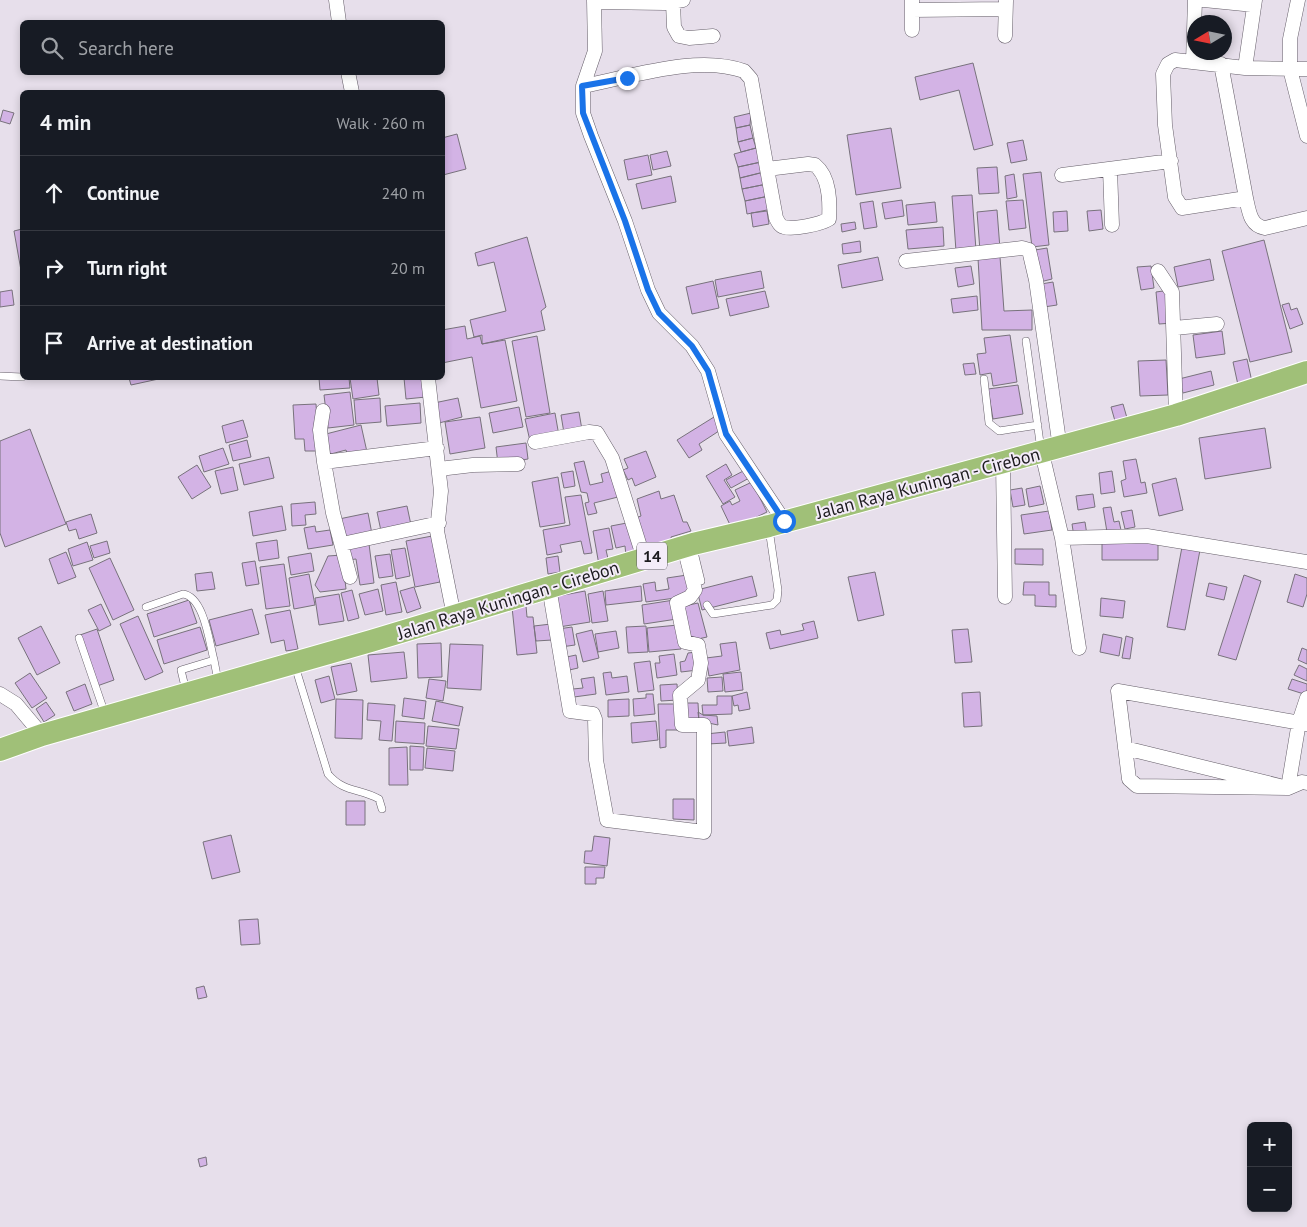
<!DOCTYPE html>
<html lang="en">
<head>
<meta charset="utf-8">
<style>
  :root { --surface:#171b24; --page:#242831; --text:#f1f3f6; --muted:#9ea1a6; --line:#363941 }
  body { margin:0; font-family:"PT Sans",sans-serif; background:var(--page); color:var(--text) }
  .controls { position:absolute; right:15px; bottom:15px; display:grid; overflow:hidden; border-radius:8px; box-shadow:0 2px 8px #0003 }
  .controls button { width:45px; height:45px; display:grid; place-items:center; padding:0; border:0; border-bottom:1px solid var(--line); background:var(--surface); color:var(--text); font:25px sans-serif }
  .compass { position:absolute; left:1187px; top:15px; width:45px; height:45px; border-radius:50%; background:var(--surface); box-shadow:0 2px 8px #0003; rotate:260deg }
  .stop { position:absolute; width:15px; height:15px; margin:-11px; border:4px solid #1a73e8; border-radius:50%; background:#fff }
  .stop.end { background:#1a73e8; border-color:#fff; box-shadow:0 1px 5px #0008 }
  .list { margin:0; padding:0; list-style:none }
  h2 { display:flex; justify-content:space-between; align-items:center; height:65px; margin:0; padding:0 20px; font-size:21px }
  h2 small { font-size:16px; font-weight:400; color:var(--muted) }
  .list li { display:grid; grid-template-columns:32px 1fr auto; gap:15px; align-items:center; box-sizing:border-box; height:75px; padding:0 20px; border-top:1px solid var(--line) }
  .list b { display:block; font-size:19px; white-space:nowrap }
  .list em { font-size:16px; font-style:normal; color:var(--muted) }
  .icon { flex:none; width:28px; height:28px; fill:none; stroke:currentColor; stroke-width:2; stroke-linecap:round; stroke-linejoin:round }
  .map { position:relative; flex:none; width:1307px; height:1227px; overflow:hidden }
  .search { position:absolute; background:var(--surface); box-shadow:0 2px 8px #0003; left:20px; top:20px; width:425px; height:55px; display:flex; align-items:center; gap:12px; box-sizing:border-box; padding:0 18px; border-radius:8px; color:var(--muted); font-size:19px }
  .panel { position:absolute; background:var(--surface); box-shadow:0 2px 8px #0003; left:20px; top:90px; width:425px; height:290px; border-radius:8px }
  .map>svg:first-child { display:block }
</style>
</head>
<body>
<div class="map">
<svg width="1307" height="1227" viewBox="0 0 1307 1227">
  <rect width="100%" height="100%" fill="#e7dfeb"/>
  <path fill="#d3b3e5" stroke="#78727c" d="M973,63L993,145L974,150L959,90L920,100L915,77Z
    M3,110L14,113L10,124L0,121Z
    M751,113L750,125L736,128L734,117Z
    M750,125L753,138L738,142L736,128Z
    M891,128L901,188L856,195L847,135Z
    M457,134L466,169L443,175L442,138Z
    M753,138L756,148L741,152L738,142Z
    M1023,140L1027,160L1011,163L1007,143Z
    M756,148L761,162L738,167L734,154Z
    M667,151L671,166L653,170L650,155Z
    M648,155L652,175L628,180L624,160Z
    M761,162L764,172L740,178L738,167Z
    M997,167L999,193L979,194L977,168Z
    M764,172L767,184L742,189L740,178Z
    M1041,172L1049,245L1032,247L1023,174Z
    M1014,174L1017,197L1007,199L1005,176Z
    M671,176L676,202L642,209L636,184Z
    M767,184L769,196L745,201L742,189Z
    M972,195L976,250L956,251L952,196Z
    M769,196L772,209L747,214L745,201Z
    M902,200L904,216L885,219L882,203Z
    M1023,200L1026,228L1009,230L1006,201Z
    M873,201L877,227L864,229L860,203Z
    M935,202L937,222L908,225L906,205Z
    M997,210L1000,249L980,251L977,212Z
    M1101,210L1103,229L1089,231L1087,211Z
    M767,211L769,224L753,227L751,213Z
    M1067,211L1068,231L1054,232L1053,212Z
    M855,222L856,229L842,232L841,224Z
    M943,227L944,246L908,249L906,230Z
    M22,229V276L14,231Z
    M527,237L546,307L541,311L545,330L482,344V335L474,337L470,320L506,311L494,262L478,266L475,253Z
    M1264,240L1292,352L1250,362L1222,251Z
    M860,241L861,252L843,254L842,244Z
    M1047,248L1052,279L1040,282L1035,250Z
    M878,257L883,280L842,288L838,265Z
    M1000,257L1004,311L1032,310V330H982L978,258Z
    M1210,259L1214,280L1178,287L1174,267Z
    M971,266L974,284L958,287L955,268Z
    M1151,266L1154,288L1141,290L1137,267Z
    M761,271L764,288L718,297L715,280Z
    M713,281L719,308L692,314L686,287Z
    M1053,282L1057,305L1044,307L1041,284Z
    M12,290L14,305L0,307V292Z
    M1170,290L1173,323L1159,324L1156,292Z
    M765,291L769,307L730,316L726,299Z
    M977,296L978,310L953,313L951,299Z
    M1289,303L1291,310L1297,308L1303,324L1290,329L1282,305Z
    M465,326L467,339L480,336L482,344L505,340L517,401L481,408L472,357L442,363V330Z
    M1222,331L1225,354L1196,358L1193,335Z
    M1010,335L1017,382L993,386L991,373L980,375L977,354L986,353L984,338Z
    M537,336L550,413L526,417L512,341Z
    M1247,359L1252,382L1238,385L1233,362Z
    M1166,360L1168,395L1140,396L1138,361Z
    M974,363L976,374L965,375L963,364Z
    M1211,371L1214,385L1183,393L1179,379Z
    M129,378H163L131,385Z
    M319,378H349L350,388L320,390Z
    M350,378H377L379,395L353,399Z
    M404,378H425L426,397L406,399Z
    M1018,385L1023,414L993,419L988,389Z
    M350,392L354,425L328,428L324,395Z
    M380,398L381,422L356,424L354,400Z
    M458,398L462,417L439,423L434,403Z
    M420,403L421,423L387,426L385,406Z
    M316,404L319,451H305L304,439H295L293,405Z
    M1123,404L1127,418L1115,421L1111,407Z
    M519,407L523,427L493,433L489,413Z
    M579,412L582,430L564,433L561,415Z
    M555,413L559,436L530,441L525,419Z
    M480,417L485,448L450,454L445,422Z
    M714,417L722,429L699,444L702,450L689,458L677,440Z
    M243,420L248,437L226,443L222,426Z
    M361,425L367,452L348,457L346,450L327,455L322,435Z
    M1265,428L1271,468L1205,479L1199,438Z
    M30,429L66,524L5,547L0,533V441Z
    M247,440L251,457L233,461L229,445Z
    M526,443L528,459L498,464L496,447Z
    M223,448L229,464L204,472L199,456Z
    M646,451L656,477L635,486L632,478L628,480L623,470L628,468L624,459Z
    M269,457L274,478L244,485L239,464Z
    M1136,459L1141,483L1145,482L1147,493L1124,497L1121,481L1126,479L1123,461Z
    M584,461L590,485L603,482L601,474L612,471L618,497L594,503L597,513L588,515L585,503L589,502L587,493L581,492L574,463Z
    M726,464L732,475L724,480L735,497L723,504L706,476Z
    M197,465L211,487L192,499L178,477Z
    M233,467L238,490L221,494L215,471Z
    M747,469L751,477L731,488L726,480Z
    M573,471L575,486L564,488L561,473Z
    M1112,471L1115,492L1101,494L1099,473Z
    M558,477L565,523L540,527L532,482Z
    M1176,478L1183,510L1159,516L1152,484Z
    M752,482L767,512L732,529L721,506L730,501L732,505L740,501L735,490Z
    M1040,486L1044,504L1029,507L1026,489Z
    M1022,488L1025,505L1013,507L1010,490Z
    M659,491L661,499L674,495L683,522H687L691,531L671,537L672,542L644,551L633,519L641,516L637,499Z
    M1093,494L1095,507L1078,510L1076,496Z
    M581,495L592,553L584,554L581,541L560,545L562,552L547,555L543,530L570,525L565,497Z
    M315,502L316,514L305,515L306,525L292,526L291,504Z
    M282,506L286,530L253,536L249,512Z
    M407,506L411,525L381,531L377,512Z
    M1111,507L1114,522L1119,521L1121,530L1107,532L1103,508Z
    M1132,510L1135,527L1125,529L1121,512Z
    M1049,511L1052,530L1024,534L1021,515Z
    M368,513L372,534L343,540L339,519Z
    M91,514L97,533L79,539L76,529L69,531L66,522Z
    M632,522L639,553L626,556L625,546L616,548L611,526Z
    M1085,522L1087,535L1074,537L1072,524Z
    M315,526L316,532L330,530L333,545L308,549L304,528Z
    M609,528L613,549L606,550L609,563L599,565L593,531Z
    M432,536L440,582L415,587L406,541Z
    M277,540L279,558L259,561L256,543Z
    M107,541L110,553L94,558L90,546Z
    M87,542L93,560L73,566L68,549Z
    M1102,542H1158V560H1102Z
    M369,544L374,583L360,585L356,559L347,560L346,547Z
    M1182,547L1200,550L1185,630L1167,627Z
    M405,548L410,576L396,579L391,550Z
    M1015,549H1043V565L1015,564Z
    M66,552L76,577L58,584L49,559Z
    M311,553L314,571L291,575L288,557Z
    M390,554L393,576L379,578L375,556Z
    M342,555L346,589L320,592L315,585L328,556Z
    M558,556L560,572L548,574L546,558Z
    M110,558L134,610L113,620L89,568Z
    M255,561L259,584L246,586L242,563Z
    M284,564L290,606L266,609L260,567Z
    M212,572L215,589L197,591L195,574Z
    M875,572L884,615L858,621L848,577Z
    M309,574L315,605L294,609L289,578Z
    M1295,574L1307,578V594L1303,607L1287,602Z
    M687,575L690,596L646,602L643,584L655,582L656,591L669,589L667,578Z
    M1244,575L1261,581L1236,660L1218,655Z
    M752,576L757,596L702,610L697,590Z
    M396,582L402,612L386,615L381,585Z
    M1024,582H1049V595H1056V607L1035,606V595H1023Z
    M1209,583L1227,587L1224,600L1206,596Z
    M641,586L642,601L606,605L605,591Z
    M414,587L421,608L407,613L400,591Z
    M378,589L383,611L365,615L359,594Z
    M352,590L359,618L348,621L341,593Z
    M585,591L590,622L559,627L553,597Z
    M603,591L608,621L592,623L588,594Z
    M339,594L344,621L319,625L315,598Z
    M1101,598L1125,601L1123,618L1100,616Z
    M189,600L197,623L154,637L147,614Z
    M674,600L677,619L644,624L642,605Z
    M698,603L707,637L689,641L680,607Z
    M101,604L111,625L99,631L88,610Z
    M526,606L527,617H533L537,653L517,655L512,607Z
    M252,609L259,634L216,646L209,620Z
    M290,610L298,649L286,651L284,640L271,643L265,615Z
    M138,616L163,672L145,680L120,624Z
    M814,621L818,638L770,649L766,633L780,630L781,635L804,630L802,624Z
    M551,624L552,640L536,641L534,626Z
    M678,625L681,649L649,652L647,628Z
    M41,626L60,663L37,675L18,638Z
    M646,626L648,652L628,653L626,627Z
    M200,627L207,650L164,664L157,640Z
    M572,627L575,645L561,647L558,629Z
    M97,629L114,680L97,686L80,635Z
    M968,629L972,662L955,663L952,630Z
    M592,630L599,658L583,662L576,634Z
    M616,631L619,648L598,652L595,634Z
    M1103,634L1122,638L1119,656L1100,652Z
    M1126,636L1133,638L1130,659L1122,658Z
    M736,642L740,670L709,676L706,658L722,656L720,644Z
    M441,643L442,677L418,678L417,644Z
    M450,644L483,645L481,690L447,688Z
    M1302,648L1307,650V664L1298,660Z
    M404,652L407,678L371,682L368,655Z
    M696,652L698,670L681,672L680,662L685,661L688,653Z
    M674,654L677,675L657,678L655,663H660L659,656Z
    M576,655L578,668L565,671L562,658Z
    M650,661L654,690L638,692L634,663Z
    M351,663L357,691L337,695L331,667Z
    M1299,665L1307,669V681L1294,675Z
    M611,672L612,678L627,676L629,692L606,695L603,673Z
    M741,672L743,690L725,692L723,674Z
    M30,673L47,698L32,708L15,683Z
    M329,676L335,699L321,703L315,680Z
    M594,677L596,694L574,697L573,689L583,688L581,679Z
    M722,677L723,691L708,692L707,678Z
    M429,679L446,681L443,701L426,698Z
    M1292,679L1307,684V695L1288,689Z
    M85,684L92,704L74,711L66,692Z
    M677,684L678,700L661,701L660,685Z
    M747,692L750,709L739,711L738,705L734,706L732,696Z
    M980,692L982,726L964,727L962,693Z
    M646,694H653L655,714L634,716L633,699L646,698Z
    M717,696H732V714L703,715L702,705H717Z
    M404,698L426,701L424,719L402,716Z
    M336,699L363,700L362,739L335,738Z
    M629,699V716L608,717V700Z
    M436,701L463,707L459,726L432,721Z
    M46,702L55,715L44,722L36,709Z
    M368,703L395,705L392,741L379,740L381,721L367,720Z
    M687,703H698L699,721L688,722Z
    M658,704H679V730H666V747L660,748Z
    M698,712L703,715L717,716L718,725L699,721Z
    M396,721L425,723L424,744L395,742Z
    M656,721L658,740L632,743L631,723Z
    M428,726L459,729L456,749L426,746Z
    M752,727L754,743L729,746L727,731Z
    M725,732L726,743L707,744L706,734Z
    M410,746L424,747L423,770H410Z
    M407,747L408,785H389V748Z
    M427,748L455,751L453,771L425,768Z
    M673,799H694V820L673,819Z
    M346,801H365V825H346Z
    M231,835L240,872L212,879L203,842Z
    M594,836L610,838L607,866L584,863L585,851H592Z
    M585,867H605L604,878H596V884H585Z
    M258,919L260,944L241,945L239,920Z
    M204,986L207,997L198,999L196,988Z
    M206,1157L207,1165L200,1167L198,1159Z"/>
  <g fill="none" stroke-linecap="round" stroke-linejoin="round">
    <g stroke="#655e69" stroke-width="8">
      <path id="service" d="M1026,341L1041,450
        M0,376L22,377
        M984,379L989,423L999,431L1038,425
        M693,548L701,581
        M707,605L713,614L772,605L777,600L778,590L769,529
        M146,607L183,594C204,597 209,641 214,660L181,670L186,691
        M79,638L105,714
        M214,660L218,681
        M295,666L328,774C344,793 360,788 379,799L382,809"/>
    </g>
    <g stroke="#655e69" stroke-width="15">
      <path id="minor" d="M336,0L339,22
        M594,0L595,51L583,86V113L591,136L625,221L648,290L659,313L692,346L708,371L726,434L784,521
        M912,0V30
        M1204,0L1254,5
        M1298,0L1290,39V69L1307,136
        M595,2L665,3L683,0
        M673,3L674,27L679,36L689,38L713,36
        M912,10L1005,9
        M1005,36L1006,1
        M1193,62L1195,0
        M1221,64L1246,198L1182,208L1175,197L1165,125L1163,74L1168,64L1175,60L1245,68L1307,69
        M1245,68L1255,0
        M348,72L352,92
        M583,86C631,77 697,54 744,71L751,79L767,169
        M808,164L815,165C830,177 830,202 829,219C821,224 793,230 784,227C780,226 778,222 776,218L767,169Z
        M1110,169L1112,225
        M1062,175L1171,161
        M1246,198C1249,211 1250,226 1265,228L1307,218
        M906,261L1022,248L1029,250L1036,280L1060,448
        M1158,271L1172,292L1176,415
        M1174,328L1217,324
        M428,378L441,491L437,531L454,616
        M323,411L320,430L324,462L437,448
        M535,442L589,432L597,433L612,458L644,559
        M1042,453L1062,538L1147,536L1307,562
        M324,462L333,513L350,577
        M1003,463L1005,597
        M439,469L473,465L518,464
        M1062,538L1079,648
        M342,544L439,523
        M549,587L570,711L593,714L595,719L596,760L607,820L704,832V725H682L680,695L698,680L701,663L698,645L685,642L677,603L690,597L695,590L684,547
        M0,694L16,704L42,735
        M1307,724L1118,691L1129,779L1137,786L1288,788L1302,782L1307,783
        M1125,748L1288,788L1299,722L1307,698"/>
    </g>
    <g stroke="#fff" stroke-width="24">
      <path id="trunk" d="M0,750L42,735L371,641L693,544L769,526L1176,415L1307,372"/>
    </g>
    <use href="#service" stroke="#fff" stroke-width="7"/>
    <use href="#minor" stroke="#fff" stroke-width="14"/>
    <use href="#trunk" stroke="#a0c078" stroke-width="22"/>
  </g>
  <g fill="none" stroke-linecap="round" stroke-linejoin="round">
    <path stroke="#1a73e8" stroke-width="6" d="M627,78L582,86L583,113L625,221L648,290L659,313L692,346L708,371L726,434L784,521"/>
  </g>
  <g text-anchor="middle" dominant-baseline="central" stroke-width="4" stroke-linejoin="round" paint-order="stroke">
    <rect fill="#f4ecf9" stroke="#5e5a60" stroke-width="1" x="637" y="542.5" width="30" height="27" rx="4"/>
    <g font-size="16" font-weight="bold" fill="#1d1b1f">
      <text x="652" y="556">14</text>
    </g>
    <g font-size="18" fill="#1d1b1f" stroke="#f4ecf9">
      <text transform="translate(928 483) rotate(-15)">Jalan Raya Kuningan - Cirebon</text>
      <text transform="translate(508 600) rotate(-17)">Jalan Raya Kuningan - Cirebon</text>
    </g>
  </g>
</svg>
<div class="controls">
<button>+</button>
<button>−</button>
</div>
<svg class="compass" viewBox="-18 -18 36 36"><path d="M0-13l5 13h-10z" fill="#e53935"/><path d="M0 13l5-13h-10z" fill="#9ea1a6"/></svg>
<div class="stop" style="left:784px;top:521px"></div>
<div class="stop end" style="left:627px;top:78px"></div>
<div class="search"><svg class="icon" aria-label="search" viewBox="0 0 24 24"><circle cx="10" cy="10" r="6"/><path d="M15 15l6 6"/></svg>Search here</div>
<section class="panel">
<h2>4 min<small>Walk · 260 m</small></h2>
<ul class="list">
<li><svg class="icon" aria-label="ahead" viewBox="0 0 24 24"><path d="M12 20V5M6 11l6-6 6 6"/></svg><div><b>Continue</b></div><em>240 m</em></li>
<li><svg class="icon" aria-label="right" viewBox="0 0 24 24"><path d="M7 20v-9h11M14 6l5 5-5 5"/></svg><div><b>Turn right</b></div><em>20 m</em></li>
<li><svg class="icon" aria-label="arrive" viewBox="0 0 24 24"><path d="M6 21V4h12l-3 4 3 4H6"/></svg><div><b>Arrive at destination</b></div></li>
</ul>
</section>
</div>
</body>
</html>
